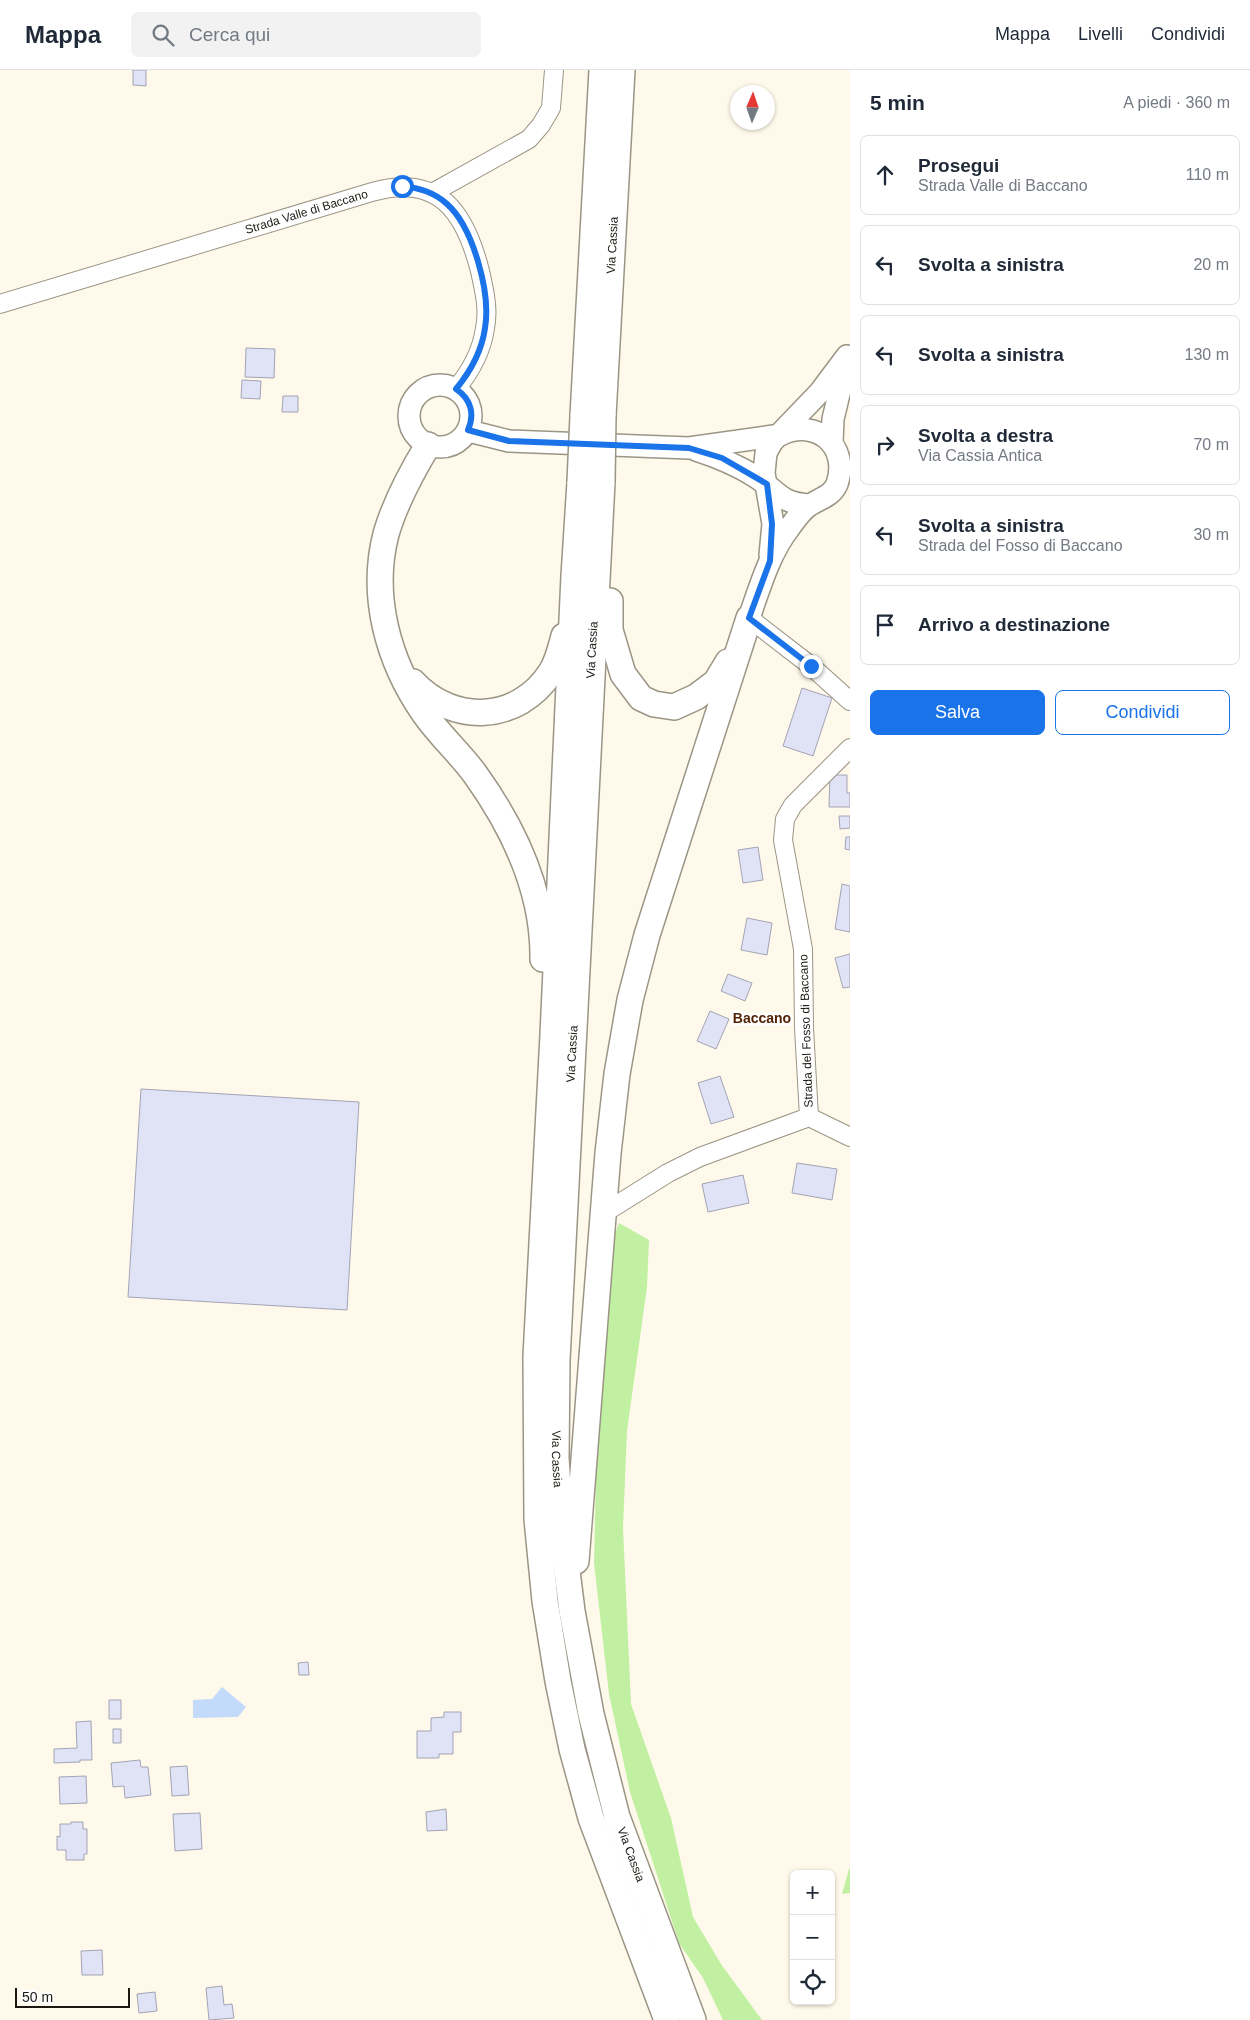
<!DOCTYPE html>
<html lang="it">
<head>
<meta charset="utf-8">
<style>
  :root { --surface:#fff; --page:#f2f2f3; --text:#1f2937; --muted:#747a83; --line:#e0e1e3; --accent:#1a73e8 }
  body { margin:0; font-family:Helvetica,sans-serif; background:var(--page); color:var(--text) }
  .controls { position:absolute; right:15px; bottom:15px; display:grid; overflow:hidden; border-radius:8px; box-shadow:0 1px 4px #0004 }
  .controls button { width:45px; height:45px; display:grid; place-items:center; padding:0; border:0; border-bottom:1px solid var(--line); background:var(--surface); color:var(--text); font:25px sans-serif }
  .compass { position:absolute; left:730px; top:15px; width:45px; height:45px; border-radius:50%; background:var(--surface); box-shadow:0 1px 4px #0004; rotate:2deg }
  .scale { position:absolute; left:15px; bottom:12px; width:115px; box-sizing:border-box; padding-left:5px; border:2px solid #1b1812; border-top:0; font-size:14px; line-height:18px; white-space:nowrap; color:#1b1812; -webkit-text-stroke:4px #fff; paint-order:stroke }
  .stop { position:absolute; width:15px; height:15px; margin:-11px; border:4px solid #1a73e8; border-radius:50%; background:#fff }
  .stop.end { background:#1a73e8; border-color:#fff; box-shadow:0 1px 5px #0008 }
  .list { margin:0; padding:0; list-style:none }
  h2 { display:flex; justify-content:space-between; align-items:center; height:65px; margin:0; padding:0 20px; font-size:21px }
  h2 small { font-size:16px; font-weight:400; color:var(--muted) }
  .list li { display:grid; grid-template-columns:32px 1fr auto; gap:15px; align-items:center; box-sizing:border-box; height:80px; margin:0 10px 10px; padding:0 10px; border:1px solid var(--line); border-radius:8px }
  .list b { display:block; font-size:19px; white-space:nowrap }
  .list p { margin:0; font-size:16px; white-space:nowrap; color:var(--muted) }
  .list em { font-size:16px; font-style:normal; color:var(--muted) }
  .actions { display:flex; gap:10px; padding:15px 20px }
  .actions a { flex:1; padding:11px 0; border:1px solid var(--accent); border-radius:8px; text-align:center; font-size:18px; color:var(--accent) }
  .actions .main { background:var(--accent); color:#fff }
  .icon { flex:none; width:28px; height:28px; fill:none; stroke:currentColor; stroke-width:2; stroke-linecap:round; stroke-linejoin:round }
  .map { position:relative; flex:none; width:850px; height:1950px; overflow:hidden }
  header { display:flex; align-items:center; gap:30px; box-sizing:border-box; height:70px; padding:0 25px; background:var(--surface); border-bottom:1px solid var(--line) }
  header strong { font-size:24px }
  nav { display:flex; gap:28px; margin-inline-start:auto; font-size:18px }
  .search { width:350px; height:45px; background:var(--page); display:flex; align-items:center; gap:12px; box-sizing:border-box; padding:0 18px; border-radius:8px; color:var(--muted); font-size:19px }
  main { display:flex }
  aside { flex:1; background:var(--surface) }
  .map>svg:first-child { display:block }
</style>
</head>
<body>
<header>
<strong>Mappa</strong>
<div class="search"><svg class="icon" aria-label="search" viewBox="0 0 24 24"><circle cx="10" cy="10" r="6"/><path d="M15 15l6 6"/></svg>Cerca qui</div>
<nav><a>Mappa</a><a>Livelli</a><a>Condividi</a></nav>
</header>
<main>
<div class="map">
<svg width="850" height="1950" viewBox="0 0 850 1950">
  <rect width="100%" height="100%" fill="#fff9eb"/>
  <path fill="#c1f0a2" d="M619,1153L649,1170L647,1217L627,1361L623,1458L631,1634L671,1748L693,1847L721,1894L762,1950H723L703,1908L679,1873L630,1722L609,1624L594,1493L596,1404L604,1274L613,1169Z
    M850,1798V1823L842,1824L849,1799Z"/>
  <path fill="#c3dafb" d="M222,1617L246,1637L238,1647L193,1648V1630L212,1629Z"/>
  <path fill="#e0e2f5" stroke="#a2a4b5" d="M133,0H146V16L133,15Z
    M246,278L275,279L274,308L245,307Z
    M242,310L261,311L260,329L241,328Z
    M283,326H298V342H282Z
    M802,618L832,628L813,686L783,676Z
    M830,705H847V723H850V737H829Z
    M839,746H850V758L840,759Z
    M846,767H850V780L845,779Z
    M758,777L763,810L743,813L738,780Z
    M842,814L850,816V862L835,859Z
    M747,848L772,853L767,885L741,880Z
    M850,884V917L843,918L835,888Z
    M728,904L752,913L745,931L721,921Z
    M710,941L729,949L716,979L697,971Z
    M720,1006L734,1047L711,1054L698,1013Z
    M141,1019L359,1032L347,1240L128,1227Z
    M797,1093L837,1099L832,1130L792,1123Z
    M743,1105L749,1133L708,1142L702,1114Z
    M308,1592L309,1605H299L298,1593Z
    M109,1630H121V1649H109Z
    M444,1642H461V1662H453V1684H439V1688H417V1661H431V1648L444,1647Z
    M91,1651L92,1690H80V1692L54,1693V1679L77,1678L76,1652Z
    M113,1659H121V1673H113Z
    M140,1690L141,1697H148L151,1725L125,1728L124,1716L113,1717L111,1693Z
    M187,1696L189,1725L172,1726L170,1697Z
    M86,1706L87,1733L60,1734L59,1707Z
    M446,1739L447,1760L427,1761L426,1742Z
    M200,1743L202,1779L175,1781L173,1744Z
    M71,1752H83V1759H87V1784H84V1790H66V1780H57V1766L60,1767V1754H71Z
    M102,1880L103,1905H82L81,1881Z
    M222,1916L224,1935L232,1934L234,1948L209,1950L206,1918Z
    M155,1922L157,1941L139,1943L137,1924Z"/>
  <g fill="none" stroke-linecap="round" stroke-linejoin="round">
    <g stroke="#9b9585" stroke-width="20">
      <g id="minor">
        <path d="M432,123L529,69L541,55L551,38L554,0"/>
        <path id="s1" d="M0,234L372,122C439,103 465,142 480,201C484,219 489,239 485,258C482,280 470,302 456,319"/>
        <path d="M749,548L811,596L850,631"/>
        <path d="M809,1047L850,1067"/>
        <path d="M604,1143L668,1103L700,1087L809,1047L804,958L803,879L783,770L785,749L793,735L850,678"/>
      </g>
    </g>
    <g stroke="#9b9585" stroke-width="24">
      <path id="major" d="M409 346a31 31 0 1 1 62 0a31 31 0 1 1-62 0Z
        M469,361L509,371L689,378L780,365C816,347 850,376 837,414C832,426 821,428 810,435C803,439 795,450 790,457C769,484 760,517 749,548
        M832,373L833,349L846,295
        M696,380C718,387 737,395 756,407C779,422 779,433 810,435
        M770,485L773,454L764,403L766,383L772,372L820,322L847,286"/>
    </g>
    <g stroke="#9b9585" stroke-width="28">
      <g id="highway">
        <path d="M583,346L602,0"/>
        <path id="s2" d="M603,346L622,0"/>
        <path d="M428,375C411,403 395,433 386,464C370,526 388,591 424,643C439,665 459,682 475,704C513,757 544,822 543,889"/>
        <path d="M580,412L574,506L553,965L536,1287L537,1449L545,1531L558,1611L572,1679L591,1748L667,1950"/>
        <path id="s3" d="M602,412L557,1290L556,1388L560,1445L572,1541L591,1644L617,1747L693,1950"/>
        <path d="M610,531V560L623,604L641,628L654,634L674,637L696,627L716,612L728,592"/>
        <path d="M413,612C453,655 518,653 551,602C558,591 561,577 564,566"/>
        <path d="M576,1491L608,1083L617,1004L630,930L647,865L749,548"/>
      </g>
    </g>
    <use href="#minor" stroke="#fff" stroke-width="18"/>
    <use href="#major" stroke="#fff" stroke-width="21"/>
    <use href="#highway" stroke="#fff" stroke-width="25"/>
    <g stroke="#9b9585" stroke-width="28" stroke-linecap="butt">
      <path id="highway-bridge" d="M580,412L583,346
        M602,412L603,346"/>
    </g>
    <use href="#highway-bridge" stroke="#fff" stroke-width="25"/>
  </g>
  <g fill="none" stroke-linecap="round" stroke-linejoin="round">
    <path stroke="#1a73e8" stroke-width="6" d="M402,116C419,118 434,122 447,134C473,157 491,223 485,258C482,280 470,302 456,319C471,329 475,344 468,360L509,371L689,378L722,388L767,414L772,454L770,491L749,548L811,596"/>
  </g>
  <g text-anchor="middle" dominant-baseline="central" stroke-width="5" stroke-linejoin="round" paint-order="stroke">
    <g font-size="12" fill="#1b1812" stroke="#fff">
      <text stroke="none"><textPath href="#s1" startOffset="320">Strada Valle di Baccano</textPath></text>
      <text stroke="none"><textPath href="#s2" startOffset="171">Via Cassia</textPath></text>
      <text transform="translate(592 580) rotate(-87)">Via Cassia</text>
      <text transform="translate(806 961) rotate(-92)">Strada del Fosso di Baccano</text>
      <text transform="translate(572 984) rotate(-87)">Via Cassia</text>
      <text stroke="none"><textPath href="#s3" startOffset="978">Via Cassia</textPath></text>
      <text stroke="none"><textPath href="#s3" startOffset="1382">Via Cassia</textPath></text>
    </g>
    <g font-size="14" font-weight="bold" fill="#522405" stroke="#fff">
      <text x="762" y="948">Baccano</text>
    </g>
  </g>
</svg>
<div class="controls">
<button>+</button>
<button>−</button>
<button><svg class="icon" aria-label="locate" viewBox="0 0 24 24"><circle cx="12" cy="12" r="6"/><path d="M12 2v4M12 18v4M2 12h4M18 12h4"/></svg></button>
</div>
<svg class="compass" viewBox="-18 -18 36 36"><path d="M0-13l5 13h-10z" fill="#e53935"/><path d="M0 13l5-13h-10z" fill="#747a83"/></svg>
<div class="scale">50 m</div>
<div class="stop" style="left:402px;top:116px"></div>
<div class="stop end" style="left:811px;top:596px"></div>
</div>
<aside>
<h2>5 min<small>A piedi · 360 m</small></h2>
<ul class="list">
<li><svg class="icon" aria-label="ahead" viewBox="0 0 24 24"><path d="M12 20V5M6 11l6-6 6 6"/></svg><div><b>Prosegui</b><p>Strada Valle di Baccano</p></div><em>110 m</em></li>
<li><svg class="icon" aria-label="left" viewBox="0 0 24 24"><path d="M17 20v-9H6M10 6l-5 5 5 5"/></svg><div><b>Svolta a sinistra</b></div><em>20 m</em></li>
<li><svg class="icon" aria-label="left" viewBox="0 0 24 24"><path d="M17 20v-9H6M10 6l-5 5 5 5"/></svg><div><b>Svolta a sinistra</b></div><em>130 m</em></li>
<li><svg class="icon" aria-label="right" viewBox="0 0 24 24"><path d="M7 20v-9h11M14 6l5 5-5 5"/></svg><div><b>Svolta a destra</b><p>Via Cassia Antica</p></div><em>70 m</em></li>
<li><svg class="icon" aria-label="left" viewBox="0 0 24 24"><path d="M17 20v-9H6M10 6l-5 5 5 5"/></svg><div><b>Svolta a sinistra</b><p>Strada del Fosso di Baccano</p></div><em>30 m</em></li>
<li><svg class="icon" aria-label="arrive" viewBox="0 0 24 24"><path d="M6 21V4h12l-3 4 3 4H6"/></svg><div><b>Arrivo a destinazione</b></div></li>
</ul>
<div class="actions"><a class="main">Salva</a><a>Condividi</a></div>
</aside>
</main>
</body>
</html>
